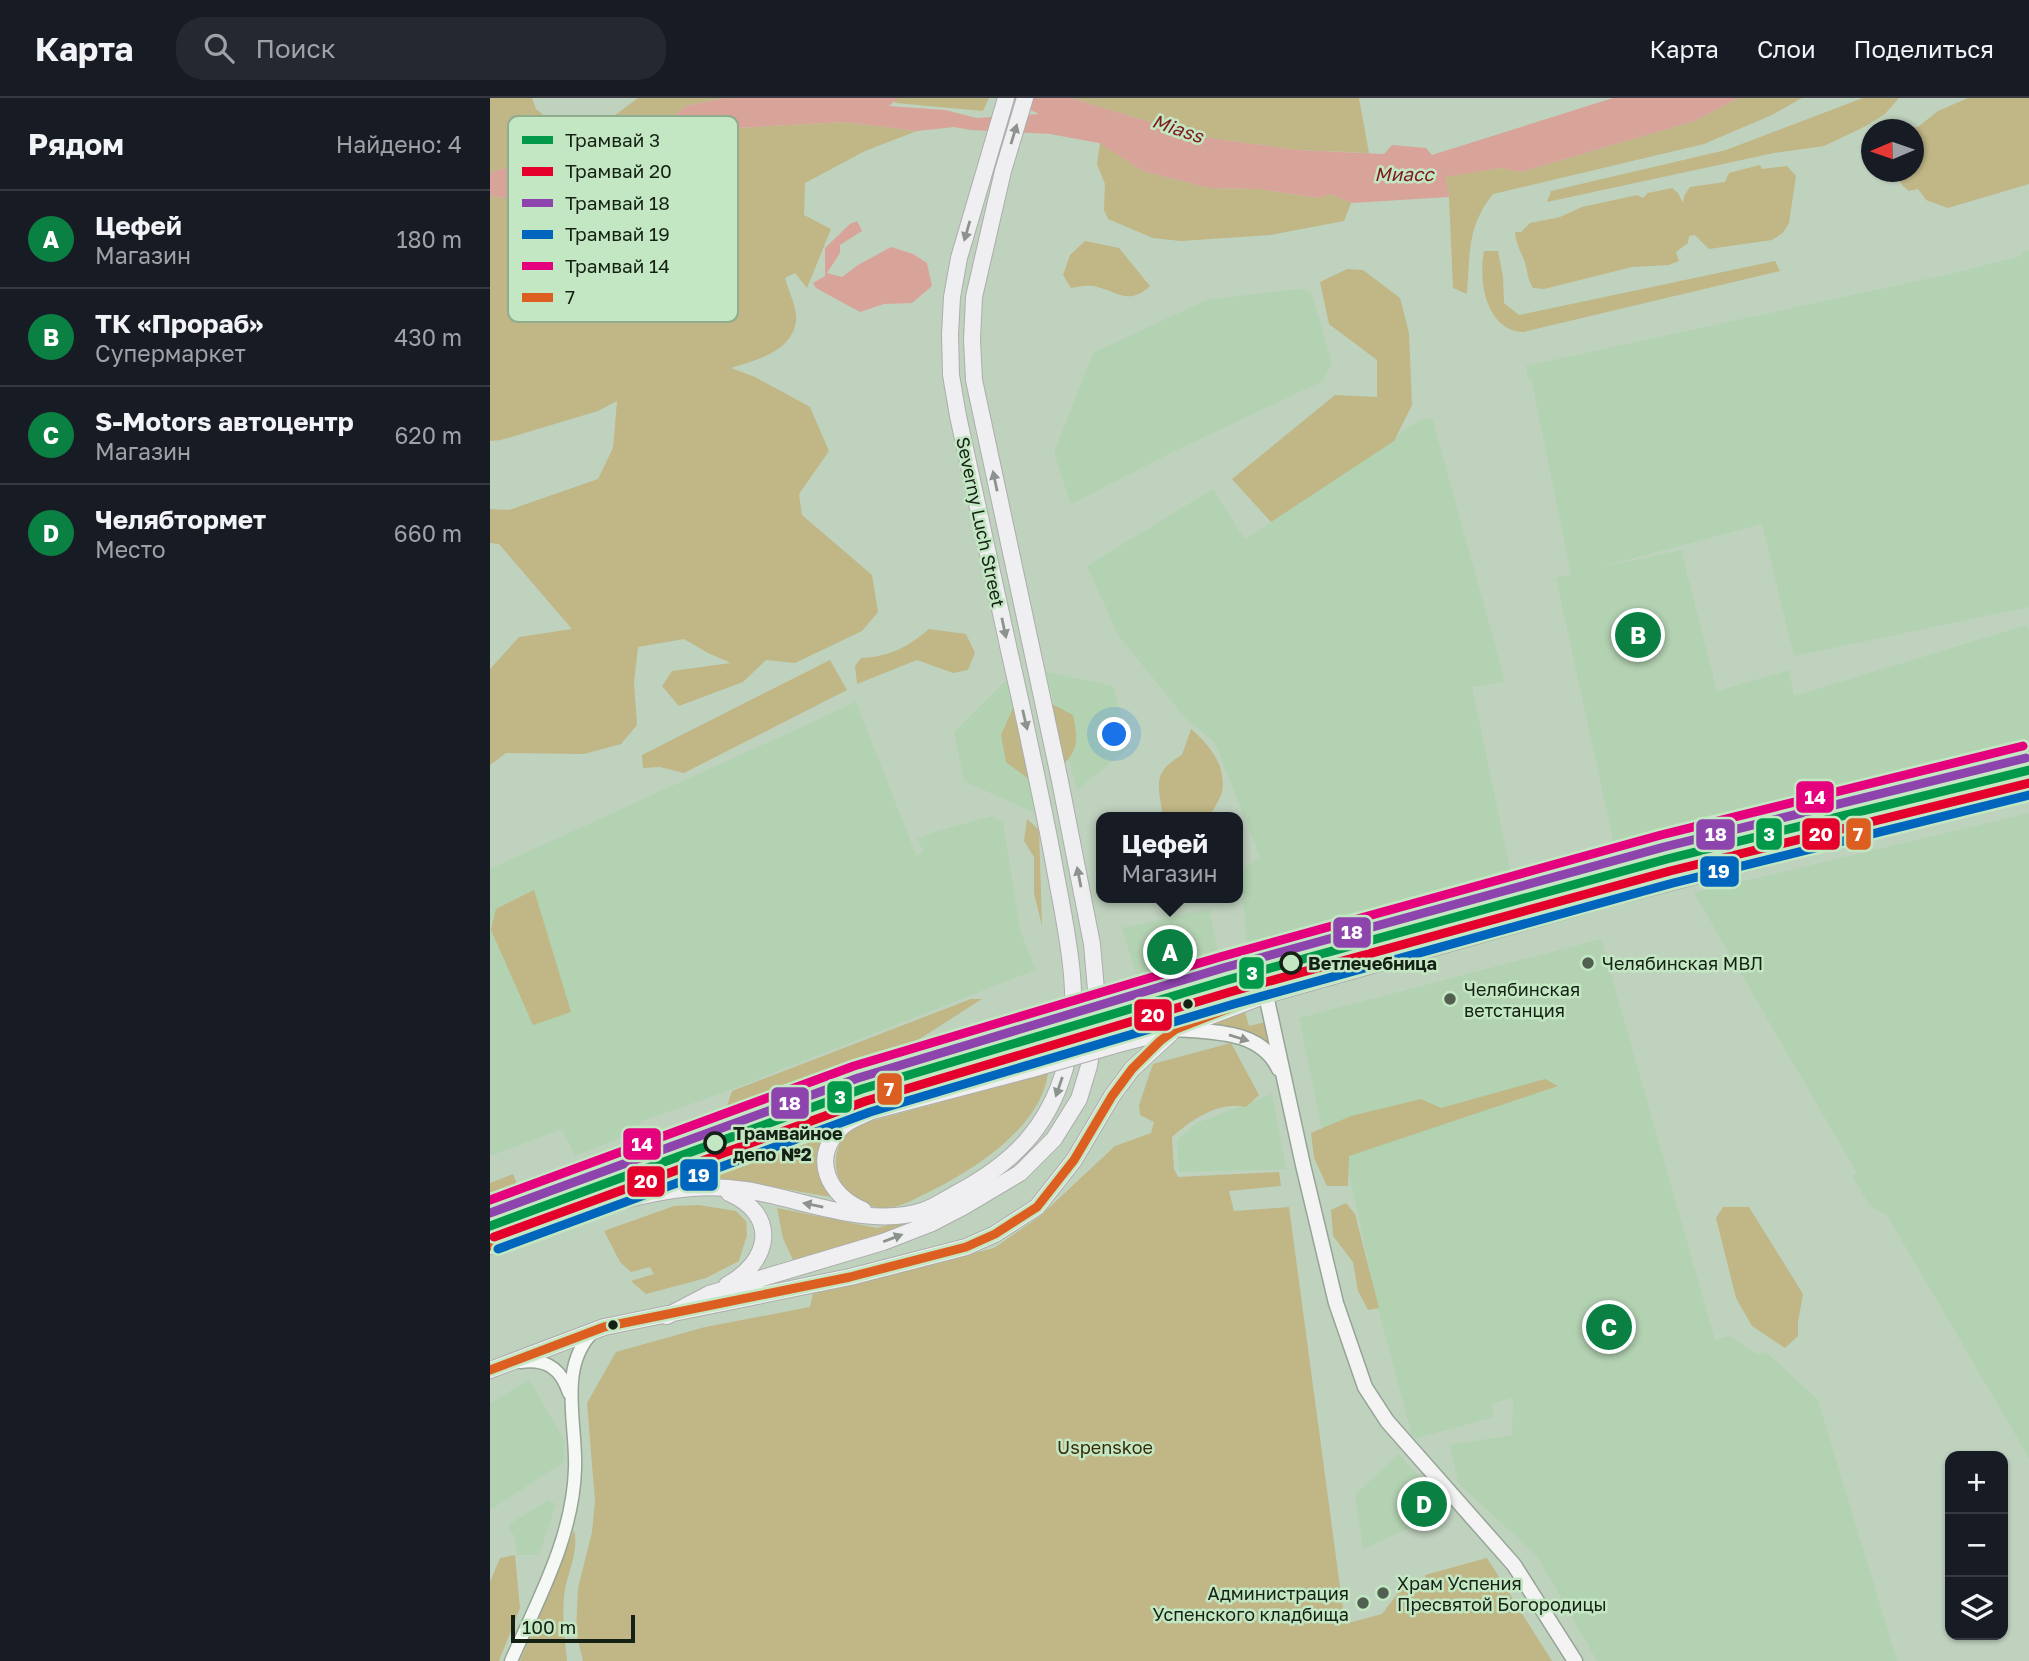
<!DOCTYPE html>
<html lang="ru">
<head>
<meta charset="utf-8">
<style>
  :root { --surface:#171b24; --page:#242831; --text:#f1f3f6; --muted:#9ea1a6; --line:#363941; --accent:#0b8043 }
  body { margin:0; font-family:"Golos Text",sans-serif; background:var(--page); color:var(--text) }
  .controls { position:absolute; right:21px; bottom:21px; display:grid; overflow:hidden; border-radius:14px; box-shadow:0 2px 5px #0004 }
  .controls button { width:63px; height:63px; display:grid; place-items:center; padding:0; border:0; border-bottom:2px solid var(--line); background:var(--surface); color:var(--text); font:35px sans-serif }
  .compass { position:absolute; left:1371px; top:21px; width:63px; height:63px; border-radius:50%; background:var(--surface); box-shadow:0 2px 5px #0004; rotate:268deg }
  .scale { position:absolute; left:21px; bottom:18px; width:124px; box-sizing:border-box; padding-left:7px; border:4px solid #142114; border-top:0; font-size:19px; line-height:24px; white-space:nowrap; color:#142114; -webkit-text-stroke:5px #c4e7c3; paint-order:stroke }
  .you { position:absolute; left:625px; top:637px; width:24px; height:24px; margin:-18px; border:5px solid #fff; border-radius:50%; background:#1a73e8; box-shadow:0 0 0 10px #1a73e833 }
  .badge { display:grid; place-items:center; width:46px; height:46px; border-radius:50%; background:var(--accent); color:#fff; font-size:23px; font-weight:700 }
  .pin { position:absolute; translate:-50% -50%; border:4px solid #fff; box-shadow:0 2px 7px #0006 }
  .popup { position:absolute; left:606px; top:714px; width:147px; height:91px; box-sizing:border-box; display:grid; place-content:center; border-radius:14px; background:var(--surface); filter:drop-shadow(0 2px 5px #0005); font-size:23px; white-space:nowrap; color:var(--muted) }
  .popup b { font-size:26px; color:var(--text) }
  .popup::after { content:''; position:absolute; left:50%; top:100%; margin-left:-14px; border:14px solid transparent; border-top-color:var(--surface) }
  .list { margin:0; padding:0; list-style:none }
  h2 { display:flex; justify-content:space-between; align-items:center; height:91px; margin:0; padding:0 28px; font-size:30px }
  h2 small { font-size:23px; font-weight:400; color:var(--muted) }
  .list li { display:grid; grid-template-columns:46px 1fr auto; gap:21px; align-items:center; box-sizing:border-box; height:98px; padding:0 28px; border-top:2px solid var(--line) }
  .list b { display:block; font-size:26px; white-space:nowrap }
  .list p { margin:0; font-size:23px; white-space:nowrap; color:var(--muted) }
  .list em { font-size:23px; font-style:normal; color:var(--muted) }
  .icon { flex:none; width:38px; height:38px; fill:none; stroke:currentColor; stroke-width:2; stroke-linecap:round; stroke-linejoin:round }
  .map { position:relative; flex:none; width:1539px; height:1563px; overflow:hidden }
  header { display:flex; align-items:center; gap:42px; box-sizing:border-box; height:98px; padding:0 35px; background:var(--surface); border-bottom:2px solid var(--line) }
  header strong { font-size:33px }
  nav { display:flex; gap:38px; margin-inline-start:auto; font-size:24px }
  .search { width:490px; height:63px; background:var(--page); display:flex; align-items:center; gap:18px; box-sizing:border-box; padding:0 24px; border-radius:28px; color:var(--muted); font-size:26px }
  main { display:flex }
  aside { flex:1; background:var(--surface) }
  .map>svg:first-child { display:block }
</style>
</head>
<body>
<header>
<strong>Карта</strong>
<div class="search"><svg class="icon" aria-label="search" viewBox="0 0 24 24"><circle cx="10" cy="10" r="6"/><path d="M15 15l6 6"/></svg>Поиск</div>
<nav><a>Карта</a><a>Слои</a><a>Поделиться</a></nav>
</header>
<main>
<aside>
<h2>Рядом<small>Найдено: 4</small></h2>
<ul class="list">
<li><span class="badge">A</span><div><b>Цефей</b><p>Магазин</p></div><em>180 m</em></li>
<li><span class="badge">B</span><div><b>ТК «Прораб»</b><p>Супермаркет</p></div><em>430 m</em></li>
<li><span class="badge">C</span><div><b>S-Motors автоцентр</b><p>Магазин</p></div><em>620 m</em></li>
<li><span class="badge">D</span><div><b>Челябтормет</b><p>Место</p></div><em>660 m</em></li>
</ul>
</aside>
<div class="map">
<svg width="1539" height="1563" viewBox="0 0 1539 1563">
  <rect width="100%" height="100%" fill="#bfd2be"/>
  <path fill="#b3d2b2" d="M1535,152L1539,153V509L1304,558L1272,426L1107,470L1191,452L1227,593L1299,572L1304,598L1537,527L1539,534V659L1127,760L1066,480L1081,476L1041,280H1038L1036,268L1464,175L1531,158Z
    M808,191L821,194L842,265L833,283L682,354L583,405L580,404L564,355L603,255L716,202Z
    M942,320L1015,583L982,589L1021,776L757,847L751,772L770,759L725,645L692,616L628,537L597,468L723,391L755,442L928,323Z
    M556,574L623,588L640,649L587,692Z
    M518,581L547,716L474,683L464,634Z
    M366,604L426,757L434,754L427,741L447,733L502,718L513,725L530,831L545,872L238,993L155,1022L150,1024L149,1032L85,1058L72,1031L0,1058V771Z
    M1539,715V1360L1397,1117L1380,1108L1365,1083L1362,1077L1367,1075L1204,795Z
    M719,811L732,872L652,896L632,830Z
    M1111,841L1225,1242L1239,1238L1267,1256L1276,1254L1328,1302L1407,1563H1107L1047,1458L968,1385L960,1347L1022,1337L1023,1300L1001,1306L1004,1319L923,1341L890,1218L857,1066L840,1070L809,920Z
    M782,996L796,1071L689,1074L687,1042L707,1025Z
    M39,1281L74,1342V1364L0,1412V1306Z
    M908,1356L943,1394L956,1413L873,1451L865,1397Z
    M58,1402L66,1406L49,1457H28L24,1438L18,1427Z"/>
  <path fill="#c0b686" d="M0,0H42L46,11L56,19L84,22L125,17L148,0H235L196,8L170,28L159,46L113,69L77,71L48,78L14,70L0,75Z
    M401,0H499L493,13L406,5Z
    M581,0H869L879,55L807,52L706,38Z
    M1248,0H1312L1282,17L1214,46L1003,96C977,128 980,157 977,196L963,190L959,99L954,79L1010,70L1031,74L1205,23Z
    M1373,0H1409L1395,16L1376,28L1334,48L1284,55L1057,104L1061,93L1236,52Z
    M1478,0H1539V86L1458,110L1436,102L1428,91L1419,93L1412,87L1406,74H1423V32L1412,31L1428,29L1448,13Z
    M355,24L427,33L375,53L315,85L314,117L341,131L317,190L305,175L295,180C298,192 308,211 306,223C302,254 266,262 241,270L265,279L320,309L339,353L309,396L312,417L382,477L388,514L372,533L305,565L276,562L253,584L189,608L172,588L182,573L241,565L218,555L194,541L148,549L144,585L147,627L131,646L94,656L16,655L0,667V571L29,539L82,531L9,446L0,445V411L19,412L108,381L123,350L127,303L108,313L11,342L0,343V98L25,101L110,91L177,68L181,48L208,32Z
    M610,45L653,73L719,90L769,91L828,100L841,96L861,105L854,123L780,137L691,143L663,140L618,121L614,112L615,86L607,66Z
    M1270,67L1272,71L1297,68L1306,78L1299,125L1293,135L1282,142L1219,151L1205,137L1199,138L1198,145L1186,154L1189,163L1179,167L1142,169L1054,191L1043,190C1037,181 1038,172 1034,162C1030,152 1026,145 1025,134H1031L1040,125L1070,119L1092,109L1147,97L1153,100L1158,95L1182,90L1188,95L1193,105L1194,98L1200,89L1235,84L1239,75Z
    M595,143L629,150L660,188C638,209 626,192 603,188C596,187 588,189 581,190L573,177L580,157Z
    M994,153H1008L1013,179L1014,205L1029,217L1285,163L1290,173L1033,234C996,232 988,183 994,153Z
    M857,171L873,172L910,200L919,235L922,307L904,343L781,424L742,381L845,297L887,299V262L839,226L830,184Z
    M439,531L476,536L485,555L478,572L463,575L427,562L367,586L365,568L371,560C399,559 418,549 439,531Z
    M340,562L357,592L194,675L170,669L153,670L152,657Z
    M560,605L583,617C587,638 590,648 575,665Z
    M523,610L540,682L516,664L511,637Z
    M701,631C719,647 737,667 732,694C730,702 723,711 720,719H683L672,714C668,684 663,674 692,657Z
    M537,721L549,732L552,828L544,795V759L534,743Z
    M1009,781L1014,802L793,856L788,838Z
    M44,792L81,914L43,927L1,832L6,811Z
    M481,901H492L381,972L252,1018L240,1016L236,1011L242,993Z
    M755,914L759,928L776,924L780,949L719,927Z
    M741,945L769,997L756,1009C728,1003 702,1022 682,1039L684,1071L688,1079L789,1074L791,1088L739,1093L744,1113L799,1109L855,1526L892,1516L912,1490L936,1485L935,1477L997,1460L1062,1563H93L86,1534L88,1490L102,1434L105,1403L97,1305L126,1254L215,1229L320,1209L323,1195L504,1150L549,1119L625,1048L661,1035L664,1024L650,1017L649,1007L663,966Z
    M558,975C551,1029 486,1070 441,1093C428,1099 412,1109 396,1110C387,1111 378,1107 371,1103C340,1087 338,1051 363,1028Z
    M1055,981L1068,988L859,1058L858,1088H837L824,1060L821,1035L861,1018L931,1001L951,1010Z
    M335,1039L330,1079L341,1099L243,1082L219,1081Z
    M23,1076L32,1099L0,1111V1085Z
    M856,1105L865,1116L889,1210L878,1212L868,1193L863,1164L843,1138L841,1112Z
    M209,1107L246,1113L256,1123L257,1137L249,1163L216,1180L156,1196L141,1183L164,1176L160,1169L141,1174L130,1164L114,1133L184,1108Z
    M1233,1109H1259L1313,1196L1308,1224V1238L1295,1250L1262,1228L1246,1200L1226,1120Z
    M287,1110L387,1130L439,1116L416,1129L319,1160L303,1162L293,1140Z
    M84,1432C89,1452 79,1471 75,1491C71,1515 75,1540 77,1563H30Z
    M25,1457L30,1510L9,1563H0V1484L10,1460Z"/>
  <path fill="#d8a399" d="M235,0H408L399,8L455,12L487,20L549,16L515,0H581L706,38L807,52L894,56L902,47L936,50L942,57L1123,0H1248L1205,23L1031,74L1010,70L955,79L959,99L861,105L841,96L828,100L769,91L719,90L653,73L609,45L560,36L481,32L464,29L427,33L355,24L208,32L181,48L177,68L110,91L24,101L0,98V75L14,70L48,78L77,71L113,69L159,46L170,28L196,8Z
    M367,123L372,133L350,147V155L337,175L352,179L368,167L401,149L423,156L437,165L442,188L422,205L394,206L370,214L326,190L323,185L335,178V150L360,126Z"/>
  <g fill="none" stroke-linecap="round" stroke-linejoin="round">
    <g stroke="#95a495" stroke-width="15">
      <path id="tertiary" d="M30,1264C56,1260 71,1270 79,1295
        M21,1563C48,1502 83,1439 85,1371C87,1326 67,1268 104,1233"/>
    </g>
    <g stroke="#95a495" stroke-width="17">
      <path id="secondary" d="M776,897L813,1067L846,1205L875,1289L897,1323L1024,1467L1085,1563
        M687,931C723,934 771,932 789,971"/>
    </g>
    <g stroke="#acadac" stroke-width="18">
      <path id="primary" d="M626,928L794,875L1012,812L1539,678
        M625,947L686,931L776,897L1124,799L1539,692
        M149,1091L354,1007L399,991L543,952
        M99,1111C150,1098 201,1083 255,1092C310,1100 380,1132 435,1112C446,1108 456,1101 467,1095C521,1066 558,1031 575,970C593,908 578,840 566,777C556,721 544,666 532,610C510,513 489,416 468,318L461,277L460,236L462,199L469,160L516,0
        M373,1112C339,1097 321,1062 349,1032C357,1022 371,1018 382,1013L542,971
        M0,1148L106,1108
        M237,1187C281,1163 289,1117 239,1095
        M177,1218L219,1196L393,1144L442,1125L473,1109L530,1075L564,1041L589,1001L599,968L605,933L606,892L602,846L570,683L484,282L482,242L484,199L513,73L535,0
        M0,1272L114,1229L360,1179L476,1149L505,1136L547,1109L584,1062L622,998L642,971L681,935"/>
    </g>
    <use href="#tertiary" stroke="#f5f8f5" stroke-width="12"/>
    <use href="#secondary" stroke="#f3f3f3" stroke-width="14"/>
    <use href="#primary" stroke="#efeef0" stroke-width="16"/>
    <g stroke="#acadac" stroke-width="18" stroke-linecap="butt">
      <path id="primary-bridge" d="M543,952L626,928
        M542,971L625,947"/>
    </g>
    <use href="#primary-bridge" stroke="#efeef0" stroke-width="16"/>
    <g stroke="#c4e7c3" stroke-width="14">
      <path id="bus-1" d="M0,1148C134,1098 264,1039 399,991L711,902
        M0,1272L114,1229L360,1179L476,1149L505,1136L547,1109L584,1062L622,998L642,971L670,943L686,931L755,904L1124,799L1539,692"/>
    </g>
    <use href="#bus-1" stroke="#dc5e21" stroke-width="9"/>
    <g stroke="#c4e7c3" stroke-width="14">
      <path id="tram-1" d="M0,1128L372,991L737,882L1177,761L1539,672"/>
    </g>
    <g stroke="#c4e7c3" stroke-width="14">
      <path id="tram-2" d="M4,1139L376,1003L740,894L1180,773L1539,685"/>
    </g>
    <g stroke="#c4e7c3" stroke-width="14">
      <path id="tram-3" d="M0,1115L368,980L733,870L1174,749L1536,660"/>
    </g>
    <g stroke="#c4e7c3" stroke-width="14">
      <path id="tram-4" d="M8,1151L380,1014L744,906L1183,785L1539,697"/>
    </g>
    <g stroke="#c4e7c3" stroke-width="14">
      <path id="tram-5" d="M0,1102L364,968L730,859L1171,737L1533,648"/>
    </g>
    <use href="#tram-1" stroke="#02994b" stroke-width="9"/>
    <use href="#tram-2" stroke="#e4002b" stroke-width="9"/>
    <use href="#tram-3" stroke="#8e44ad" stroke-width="9"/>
    <use href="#tram-4" stroke="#0065bd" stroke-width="9"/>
    <use href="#tram-5" stroke="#e5007d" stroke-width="9"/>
  </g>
  <defs><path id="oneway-solid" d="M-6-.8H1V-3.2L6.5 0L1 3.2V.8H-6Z" transform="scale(1.75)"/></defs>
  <g fill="#8c928d">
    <use href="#oneway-solid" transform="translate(524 36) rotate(-73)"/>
    <use href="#oneway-solid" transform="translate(477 133) rotate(106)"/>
    <use href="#oneway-solid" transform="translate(505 383) rotate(-102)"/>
    <use href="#oneway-solid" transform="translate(514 530) rotate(78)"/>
    <use href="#oneway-solid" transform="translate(535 622) rotate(77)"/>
    <use href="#oneway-solid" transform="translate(589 779) rotate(-101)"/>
    <use href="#oneway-solid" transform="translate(569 989) rotate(109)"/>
    <use href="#oneway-solid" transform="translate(323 1107) rotate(-168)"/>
    <use href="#oneway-solid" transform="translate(403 1140) rotate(-21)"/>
  </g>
  <use fill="#8f948f" href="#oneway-solid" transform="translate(749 940) rotate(17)"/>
  <g fill="#c4e7c3" stroke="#142114" stroke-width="3.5">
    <circle cx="801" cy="865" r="10"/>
    <circle cx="225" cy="1045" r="10"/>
  </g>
  <g fill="#505f50" stroke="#c4e7c3" stroke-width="2.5">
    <circle cx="1098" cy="865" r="7"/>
    <circle cx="960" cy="901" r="7"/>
    <circle cx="893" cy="1495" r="7"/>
    <circle cx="873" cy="1505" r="7"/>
  </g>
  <g fill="#142114" stroke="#c4e7c3" stroke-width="2.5">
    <circle cx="698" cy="906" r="6"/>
    <circle cx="123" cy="1227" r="6"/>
  </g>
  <g text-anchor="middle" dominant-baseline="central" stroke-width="5" stroke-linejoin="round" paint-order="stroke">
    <g font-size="18" fill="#142114" stroke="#c4e7c3">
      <text transform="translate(491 424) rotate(78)">Severny Luch Street</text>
    </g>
    <g font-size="18" font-weight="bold" fill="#142114" stroke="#c4e7c3" text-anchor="start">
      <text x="818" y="865">Ветлечебница</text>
      <text x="243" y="1035">Трамвайное<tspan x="243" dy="21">депо №2</tspan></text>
    </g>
    <g font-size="18" fill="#142114" stroke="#c4e7c3" text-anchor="start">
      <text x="1112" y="865">Челябинская МВЛ</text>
      <text x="974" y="891">Челябинская<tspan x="974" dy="21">ветстанция</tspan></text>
      <text x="907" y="1485">Храм Успения<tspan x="907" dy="21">Пресвятой Богородицы</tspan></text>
      <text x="859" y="1495" text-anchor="end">Администрация<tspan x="859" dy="21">Успенского кладбища</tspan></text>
    </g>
    <g font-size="18" fill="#392a08" stroke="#c4e7c3">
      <text x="615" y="1349">Uspenskoe</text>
    </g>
    <g font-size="19" font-style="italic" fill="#7e1c1f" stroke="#c4e7c3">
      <text transform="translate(688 30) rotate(19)">Miass</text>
      <text x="914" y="75">Миасс</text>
    </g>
  </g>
  <rect x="18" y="18" width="230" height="206" rx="10" fill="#c4e7c3" stroke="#8fac8e" stroke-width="2"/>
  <rect x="32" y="38" width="31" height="8" fill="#02994b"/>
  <rect x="32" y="69" width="31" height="9" fill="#e4002b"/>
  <rect x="32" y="101" width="31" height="8" fill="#8e44ad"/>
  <rect x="32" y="132" width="31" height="9" fill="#0065bd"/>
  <rect x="32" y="164" width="31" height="8" fill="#e5007d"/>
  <rect x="32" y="195" width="31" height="9" fill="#dc5e21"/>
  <g font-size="19" fill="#142114">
    <text x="75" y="49">Трамвай 3</text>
    <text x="75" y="80">Трамвай 20</text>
    <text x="75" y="112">Трамвай 18</text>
    <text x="75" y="143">Трамвай 19</text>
    <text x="75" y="175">Трамвай 14</text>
    <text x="75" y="206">7</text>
  </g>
  <g stroke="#c4e7c3" stroke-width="2.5">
    <rect x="1305" y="682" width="40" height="34" rx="7" fill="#e5007d"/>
    <rect x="1265" y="719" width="28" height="34" rx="7" fill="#02994b"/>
    <rect x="1355" y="719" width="27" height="34" rx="7" fill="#dc5e21"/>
    <rect x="1311" y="719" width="40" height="34" rx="7" fill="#e4002b"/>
    <rect x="1205" y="720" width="41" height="33" rx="7" fill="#8e44ad"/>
    <rect x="1209" y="757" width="41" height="33" rx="7" fill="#0065bd"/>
    <rect x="842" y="818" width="40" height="33" rx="7" fill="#8e44ad"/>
    <rect x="748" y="858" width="27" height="34" rx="7" fill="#02994b"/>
    <rect x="643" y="900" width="40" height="34" rx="7" fill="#e4002b"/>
    <rect x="386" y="974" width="27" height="34" rx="7" fill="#dc5e21"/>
    <rect x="336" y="982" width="27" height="34" rx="7" fill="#02994b"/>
    <rect x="280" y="988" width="40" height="34" rx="7" fill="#8e44ad"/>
    <rect x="132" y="1029" width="40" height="34" rx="7" fill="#e5007d"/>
    <rect x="189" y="1060" width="40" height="34" rx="7" fill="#0065bd"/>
    <rect x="136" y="1067" width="40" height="33" rx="7" fill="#e4002b"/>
  </g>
  <g font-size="19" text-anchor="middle" font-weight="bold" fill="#fff">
    <text x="1325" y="706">14</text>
    <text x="1279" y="743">3</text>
    <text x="1368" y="743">7</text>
    <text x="1331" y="743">20</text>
    <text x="1226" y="743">18</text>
    <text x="1229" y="780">19</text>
    <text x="862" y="841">18</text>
    <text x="762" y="882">3</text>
    <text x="663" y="924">20</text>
    <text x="399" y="998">7</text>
    <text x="350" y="1006">3</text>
    <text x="300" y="1012">18</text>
    <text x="152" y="1053">14</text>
    <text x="209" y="1084">19</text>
    <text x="156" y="1090">20</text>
  </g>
</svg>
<div class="controls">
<button>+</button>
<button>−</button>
<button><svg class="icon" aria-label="layers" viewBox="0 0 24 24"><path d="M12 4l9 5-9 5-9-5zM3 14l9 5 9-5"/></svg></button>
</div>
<svg class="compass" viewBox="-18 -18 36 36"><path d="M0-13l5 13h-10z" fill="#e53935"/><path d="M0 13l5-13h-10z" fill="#9ea1a6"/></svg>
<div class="scale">100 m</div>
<div class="you"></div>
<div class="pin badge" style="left:680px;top:854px">A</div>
<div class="popup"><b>Цефей</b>Магазин</div>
<div class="pin badge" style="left:1148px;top:537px">B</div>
<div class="pin badge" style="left:1119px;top:1229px">C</div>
<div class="pin badge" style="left:934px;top:1406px">D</div>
</div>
</main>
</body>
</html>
